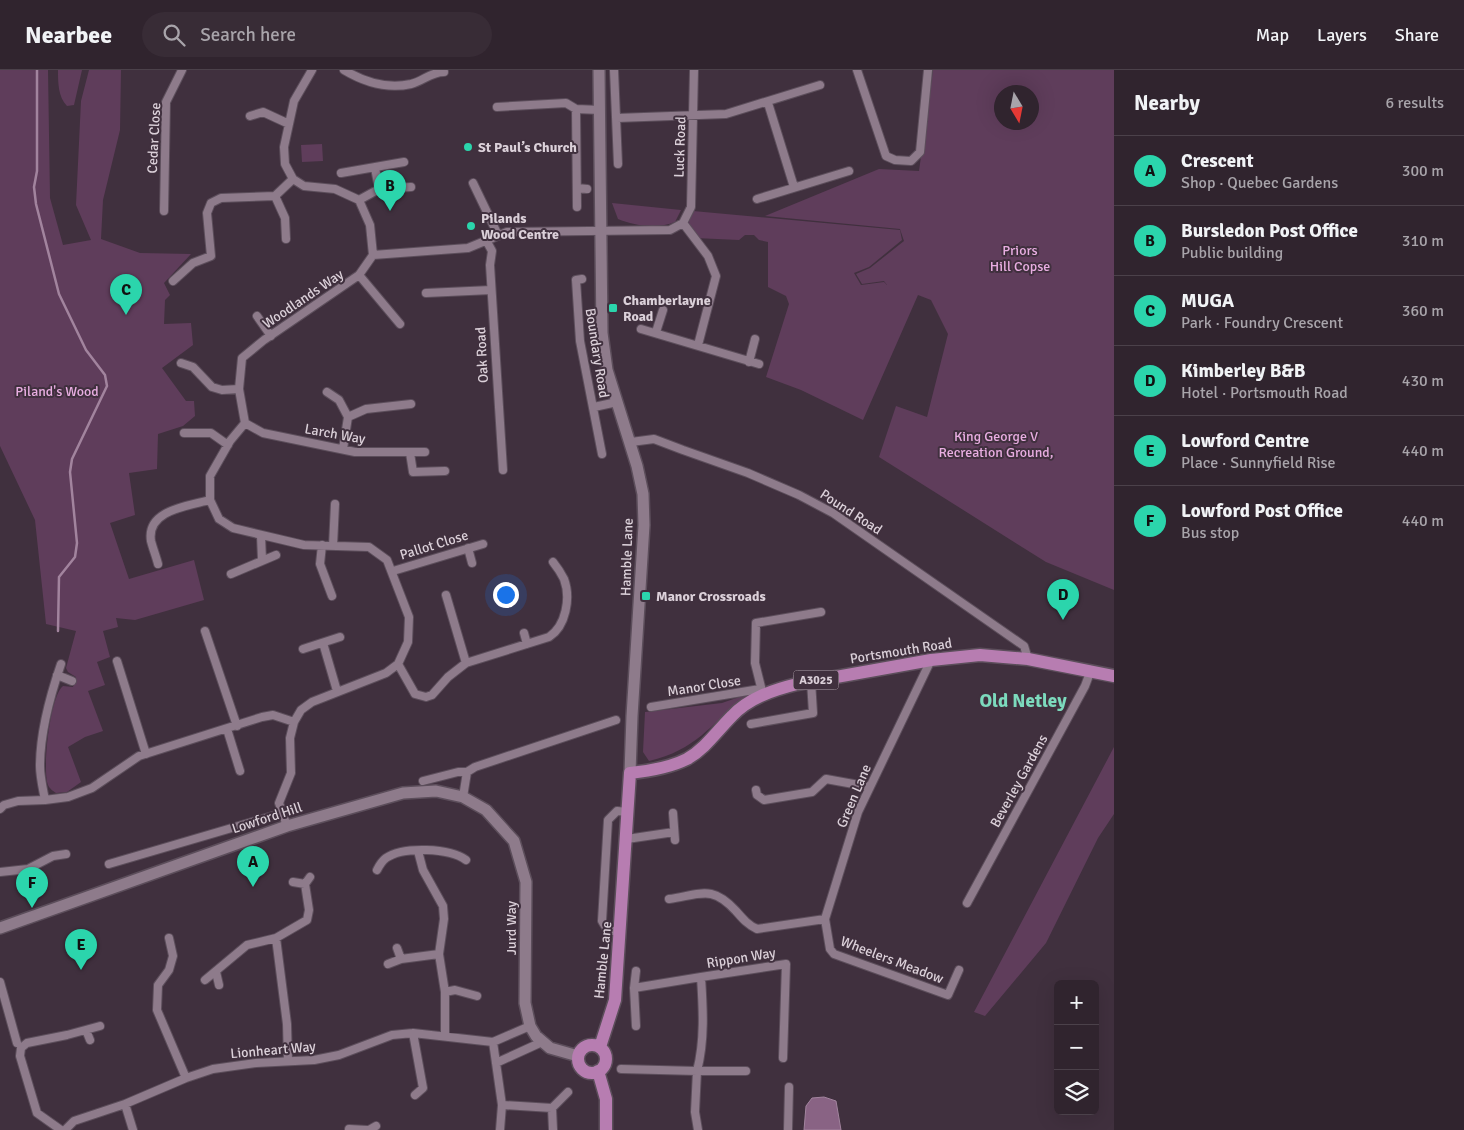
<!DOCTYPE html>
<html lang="en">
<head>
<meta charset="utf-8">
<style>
  :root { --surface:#30242e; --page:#382c36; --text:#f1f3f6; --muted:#a8a4aa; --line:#4b414a; --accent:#2bd5ac }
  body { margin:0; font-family:Signika,sans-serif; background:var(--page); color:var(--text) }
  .controls { position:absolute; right:15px; bottom:15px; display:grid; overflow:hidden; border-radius:8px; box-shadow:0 5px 20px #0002 }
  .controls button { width:45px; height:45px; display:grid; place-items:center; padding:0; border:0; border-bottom:1px solid var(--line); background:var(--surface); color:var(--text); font:25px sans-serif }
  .compass { position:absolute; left:994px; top:15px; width:45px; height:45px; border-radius:50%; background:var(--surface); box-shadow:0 5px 20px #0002; rotate:170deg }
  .you { position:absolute; left:505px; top:524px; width:18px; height:18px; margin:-12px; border:4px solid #fff; border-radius:50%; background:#1a73e8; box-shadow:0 0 0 8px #1a73e833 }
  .badge { display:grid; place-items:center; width:32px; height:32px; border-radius:50%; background:var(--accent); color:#111; font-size:16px; font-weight:700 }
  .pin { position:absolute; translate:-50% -41px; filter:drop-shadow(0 1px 2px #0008) }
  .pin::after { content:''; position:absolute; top:26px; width:18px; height:15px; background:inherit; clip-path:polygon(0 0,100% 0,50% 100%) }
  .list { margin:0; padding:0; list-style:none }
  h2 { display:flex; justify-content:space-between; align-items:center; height:65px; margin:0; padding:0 20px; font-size:21px }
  h2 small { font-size:16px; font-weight:400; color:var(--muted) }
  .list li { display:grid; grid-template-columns:32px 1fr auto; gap:15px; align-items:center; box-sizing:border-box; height:70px; padding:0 20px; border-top:1px solid var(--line) }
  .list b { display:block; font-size:19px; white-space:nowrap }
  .list p { margin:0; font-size:16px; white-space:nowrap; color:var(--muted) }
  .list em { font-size:16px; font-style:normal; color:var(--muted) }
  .icon { flex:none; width:28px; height:28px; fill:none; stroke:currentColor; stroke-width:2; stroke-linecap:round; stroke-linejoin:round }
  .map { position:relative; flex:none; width:1114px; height:1060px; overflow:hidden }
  header { display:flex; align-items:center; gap:30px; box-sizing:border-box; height:70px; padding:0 25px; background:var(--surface); border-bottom:1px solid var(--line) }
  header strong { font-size:24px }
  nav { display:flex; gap:28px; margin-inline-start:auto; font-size:18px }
  .search { width:350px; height:45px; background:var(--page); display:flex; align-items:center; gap:12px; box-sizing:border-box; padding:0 18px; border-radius:28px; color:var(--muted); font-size:19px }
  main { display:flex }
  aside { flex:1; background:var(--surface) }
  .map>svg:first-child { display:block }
</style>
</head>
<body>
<header>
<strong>Nearbee</strong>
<div class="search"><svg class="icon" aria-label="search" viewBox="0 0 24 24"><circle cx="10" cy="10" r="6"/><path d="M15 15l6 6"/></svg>Search here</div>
<nav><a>Map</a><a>Layers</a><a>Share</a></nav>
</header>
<main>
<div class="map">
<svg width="1114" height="1060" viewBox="0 0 1114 1060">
  <rect width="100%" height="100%" fill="#40303e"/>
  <path fill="#5f3d5b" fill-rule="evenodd" d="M0,0H48L50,128L63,175L91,170L76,135L81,31L89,0H121L120,60L103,130L101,169L140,183L191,184L164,213L170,225L165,230L164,254L191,253L193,275L162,298L186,331H194L195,346L183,356L158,364L157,399L129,403L135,445L110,453L129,509L194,490L204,530L135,550L116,548L118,557L103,561L110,587L97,592L105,615L88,621L103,661L85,667L68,677L81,712L67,722L56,723C53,721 49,718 48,715C42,699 50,626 63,616L73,617L76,607L68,602L66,598L76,561L46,554L35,450L0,376Z
    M58,0H82L74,35L67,36C58,27 58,12 58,0Z
    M933,0H1114V520L1046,492L879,387L896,336L927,347L948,264L931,230L918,225L863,350L801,320L766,307L789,234L786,226L768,217V172L759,170L754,165H745L739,170L695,168L686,156L693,141L900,160L902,170L869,197L854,203L861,215L884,212L887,215L884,211L862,214L856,204L870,198L904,171L900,159L765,146L879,99L919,101ZM1002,22H1032V52H1002Z
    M322,74L323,91L302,92L301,75Z
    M612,133L681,140L675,152C659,159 634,156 618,149Z
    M745,625V627C710,655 696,680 649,691L643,682L645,642L722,633Z
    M1114,677V744L1098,768L1046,873L985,946L974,942Z"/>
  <path fill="#896384" stroke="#a2849e" d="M824,1027L836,1031L841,1060H804L806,1036L812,1028Z"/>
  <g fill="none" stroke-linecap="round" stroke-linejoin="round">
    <path stroke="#a2849e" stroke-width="2.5" d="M37,0V101L34,117L36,134L59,224L86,280L105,305L107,316L72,389L70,402L77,473L75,487L59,507L58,561"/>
    <g stroke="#5c4e5b" stroke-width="10">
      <path id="street" d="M344,0C364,12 388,19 411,14C423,11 431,2 444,2
        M614,0L618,94
        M857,0L886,86L895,90L911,91L920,82L928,0
        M768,33L794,117
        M497,37L566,33L576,39L577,137
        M576,39L600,40
        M250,46L263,42L289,54
        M617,48L726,44L820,15
        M375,98L379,119
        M341,103L404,92
        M473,113L498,165
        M577,118L587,119
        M275,126L285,148L286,169
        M757,129L849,101
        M359,130L379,119L411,117
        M164,141L166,32L182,0
        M683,153L691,137L694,0
        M486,170L492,181L490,195L503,400
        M373,185L468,178L507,162L670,160L683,153L708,186L716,206L698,275
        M359,205L400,254
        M582,209L576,210L580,271L602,384
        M173,211L193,193L211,186L207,143L211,133L221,128L275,126L293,109
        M426,223L491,220
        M257,246L271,266
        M641,259L759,294
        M656,262L663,240
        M749,292L755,269
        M181,293L193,297L212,317L222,320L239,319
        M327,322L339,330L348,347
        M594,337L617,332
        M245,353L230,371L210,406V430L219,449L233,458L304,475L369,477L387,490L409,547L408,572L398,594L386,603L312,632L301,640L294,652L290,668L291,703L279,733L287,756
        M245,353L239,319L242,288L264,270L359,205L373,185L370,155L359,130L335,119L304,116L293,109L285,94L284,77L294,31L312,0
        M245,353L263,363L355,382H425
        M184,363H211L228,375
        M631,372L654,369L683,380L748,403L799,425L833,443L1024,576L1028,589
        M343,379L348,347L366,339L411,334
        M410,383L413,402L445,401
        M261,466L262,490
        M322,475L320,494L332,526
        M333,476L335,434
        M468,478L472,493
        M158,494C156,486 153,479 151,471C146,440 188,436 210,430
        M393,501L483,474
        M231,504L276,485
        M446,525L466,593
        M205,561L237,656
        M524,563L527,574
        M323,573L337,621
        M303,579L340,567
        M931,590L858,742L825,849L830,879L834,884L948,925L959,900
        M117,591L146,684
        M398,594L415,624L426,627L432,625L448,607L466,593L549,567C566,556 571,528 564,509C561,503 557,497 553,492
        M57,605L72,611
        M763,625L755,593L756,553L821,542
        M651,637L760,619
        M751,654L813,643L811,611
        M227,659L240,701
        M423,711L458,702H467
        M756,720L757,725L764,730L812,722L826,709L870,717
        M463,727L467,702L475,697L616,650
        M45,730C43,719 40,707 40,696C40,661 50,626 61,594
        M0,739L4,735L18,731L45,730L68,727L92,718L139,686L262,647L273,645L294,652
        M673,743L675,770
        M627,769L674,762
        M418,781L423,800L443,836L444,849L439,884L445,922V966
        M109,794L283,743
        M377,800C379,796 382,791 386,788C403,776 450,778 466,790
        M0,802L28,799L53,786L66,784
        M293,812L305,814
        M669,829C702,824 712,815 736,841C743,849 748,855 757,859L825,849
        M967,833L1085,616L1091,600
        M621,861H608L602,851L608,750L617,741L628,742
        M169,868L173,886L169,900L158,915L157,940L186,1008
        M276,868L287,954L288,991
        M397,878L401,889
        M388,894L401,889L439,884
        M216,902L219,915
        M701,907L786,894L783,988
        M205,910L247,875L276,868L307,850L309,840L305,814L310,807
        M0,912L17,973
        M634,918L636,901
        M445,922L455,920L477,926
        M636,956L634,918L701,907C703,938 705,970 697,1001H746
        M86,960L90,970
        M413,963L423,1018L415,1025
        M493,972L502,1035L500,1060
        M496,993L542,972
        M621,999L697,1001L695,1042L698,1060
        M125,1034L133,1060
        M502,1035L552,1038
        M349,1059L367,1060
        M61,1060L37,1043L20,986L21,978L27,973L67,965L100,956
        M65,1060L74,1051L125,1034L186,1008L213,999L256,993L314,990L339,985L392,965L413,963L493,972L530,956
        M369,1060L376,1056
        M553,1060L552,1038L568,1022
        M788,1060L789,1017"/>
    </g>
    <g stroke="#5c4e5b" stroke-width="14">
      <path id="secondary" d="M599,0L602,263L607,300L637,396L643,424L644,455L632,646L630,703
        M0,858L287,756L403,723L436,721L463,727L486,740L514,771L526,812L525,933L530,956L536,966L550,978L578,986"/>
    </g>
    <g stroke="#5c4e5b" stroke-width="15">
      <path id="primary" d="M578 989a14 14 0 1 1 28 0a14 14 0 1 1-28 0Z
        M600,977L615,930L630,703C650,701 669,698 687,689C705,679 717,661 732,646C749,628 773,620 797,614L931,590L980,585L1028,589L1114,606
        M598,1001L606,1029V1060"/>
    </g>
    <use href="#street" stroke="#8e7b8b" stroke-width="8"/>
    <use href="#secondary" stroke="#8e7b8b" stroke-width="11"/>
    <use href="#primary" stroke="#b77db1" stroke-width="12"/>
  </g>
  <g fill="#2bd5ac" stroke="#40303e" stroke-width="2">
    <circle cx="468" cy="77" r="5"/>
    <circle cx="471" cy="156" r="5"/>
    <rect x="608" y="233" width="10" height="10" rx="2.5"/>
    <rect x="641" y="521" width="10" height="10" rx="2.5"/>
  </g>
  <g text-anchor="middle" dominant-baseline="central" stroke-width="4" stroke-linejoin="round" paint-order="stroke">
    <rect fill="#40303e" stroke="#aca0aa" stroke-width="1" x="793.5" y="600.5" width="45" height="19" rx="4"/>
    <g font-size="12" font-weight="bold" fill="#dbd0d9">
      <text x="816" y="610">A3025</text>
    </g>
    <g font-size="14" fill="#dbd0d9" stroke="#40303e">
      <text transform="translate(154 68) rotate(-87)">Cedar Close</text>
      <text transform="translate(680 77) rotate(-88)">Luck Road</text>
      <text transform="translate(303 229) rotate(-34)">Woodlands Way</text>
      <text transform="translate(597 283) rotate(81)">Boundary Road</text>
      <text transform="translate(482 285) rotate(-93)">Oak Road</text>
      <text transform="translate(335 364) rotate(10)">Larch Way</text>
      <text transform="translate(851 442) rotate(33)">Pound Road</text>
      <text transform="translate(434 475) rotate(-17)">Pallot Close</text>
      <text transform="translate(627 487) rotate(-88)">Hamble Lane</text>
      <text transform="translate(901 581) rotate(-9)">Portsmouth Road</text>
      <text transform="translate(704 616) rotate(-9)">Manor Close</text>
      <text transform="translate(1019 711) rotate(-61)">Beverley Gardens</text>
      <text transform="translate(854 726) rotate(-67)">Green Lane</text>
      <text transform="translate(267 748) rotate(-18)">Lowford Hill</text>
      <text transform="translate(511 858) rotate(-90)">Jurd Way</text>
      <text transform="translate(741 888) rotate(-9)">Rippon Way</text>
      <text transform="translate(603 890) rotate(-84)">Hamble Lane</text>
      <text transform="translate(892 890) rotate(21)">Wheelers Meadow</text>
      <text transform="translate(273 980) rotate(-5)">Lionheart Way</text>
    </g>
    <g font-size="14" font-weight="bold" fill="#dbd0d9" stroke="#40303e" text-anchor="start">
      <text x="478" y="77">St Paul’s Church</text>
      <text x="481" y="148">Pilands<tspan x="481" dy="16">Wood Centre</tspan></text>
      <text x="623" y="230">Chamberlayne<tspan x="623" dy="16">Road</tspan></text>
      <text x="656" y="526">Manor Crossroads</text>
    </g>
    <g font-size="14" fill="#e9aee2" stroke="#40303e">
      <text x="1020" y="180">Priors<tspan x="1020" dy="16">Hill Copse</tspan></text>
      <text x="57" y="321">Piland's Wood</text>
      <text x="996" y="366">King George V<tspan x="996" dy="16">Recreation Ground,</tspan></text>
    </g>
    <g font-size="19" font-weight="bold" fill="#7cdabd" stroke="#40303e">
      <text x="1023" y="631">Old Netley</text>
    </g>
  </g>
</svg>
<div class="controls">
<button>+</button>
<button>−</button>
<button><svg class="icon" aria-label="layers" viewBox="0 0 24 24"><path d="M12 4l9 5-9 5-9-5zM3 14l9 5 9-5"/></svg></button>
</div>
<svg class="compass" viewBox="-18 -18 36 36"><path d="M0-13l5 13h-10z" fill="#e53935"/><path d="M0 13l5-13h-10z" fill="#a8a4aa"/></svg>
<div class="you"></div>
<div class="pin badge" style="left:253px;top:817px">A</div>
<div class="pin badge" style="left:390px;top:141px">B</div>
<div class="pin badge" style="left:126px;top:245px">C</div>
<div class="pin badge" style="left:1063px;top:550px">D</div>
<div class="pin badge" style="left:81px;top:900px">E</div>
<div class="pin badge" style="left:32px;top:838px">F</div>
</div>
<aside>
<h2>Nearby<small>6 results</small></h2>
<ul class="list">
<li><span class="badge">A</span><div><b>Crescent</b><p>Shop · Quebec Gardens</p></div><em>300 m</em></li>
<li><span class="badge">B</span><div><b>Bursledon Post Office</b><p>Public building</p></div><em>310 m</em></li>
<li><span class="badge">C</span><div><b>MUGA</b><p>Park · Foundry Crescent</p></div><em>360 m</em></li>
<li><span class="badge">D</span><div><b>Kimberley B&amp;B</b><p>Hotel · Portsmouth Road</p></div><em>430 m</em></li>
<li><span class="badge">E</span><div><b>Lowford Centre</b><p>Place · Sunnyfield Rise</p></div><em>440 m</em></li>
<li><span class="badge">F</span><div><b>Lowford Post Office</b><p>Bus stop</p></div><em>440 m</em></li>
</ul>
</aside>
</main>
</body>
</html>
